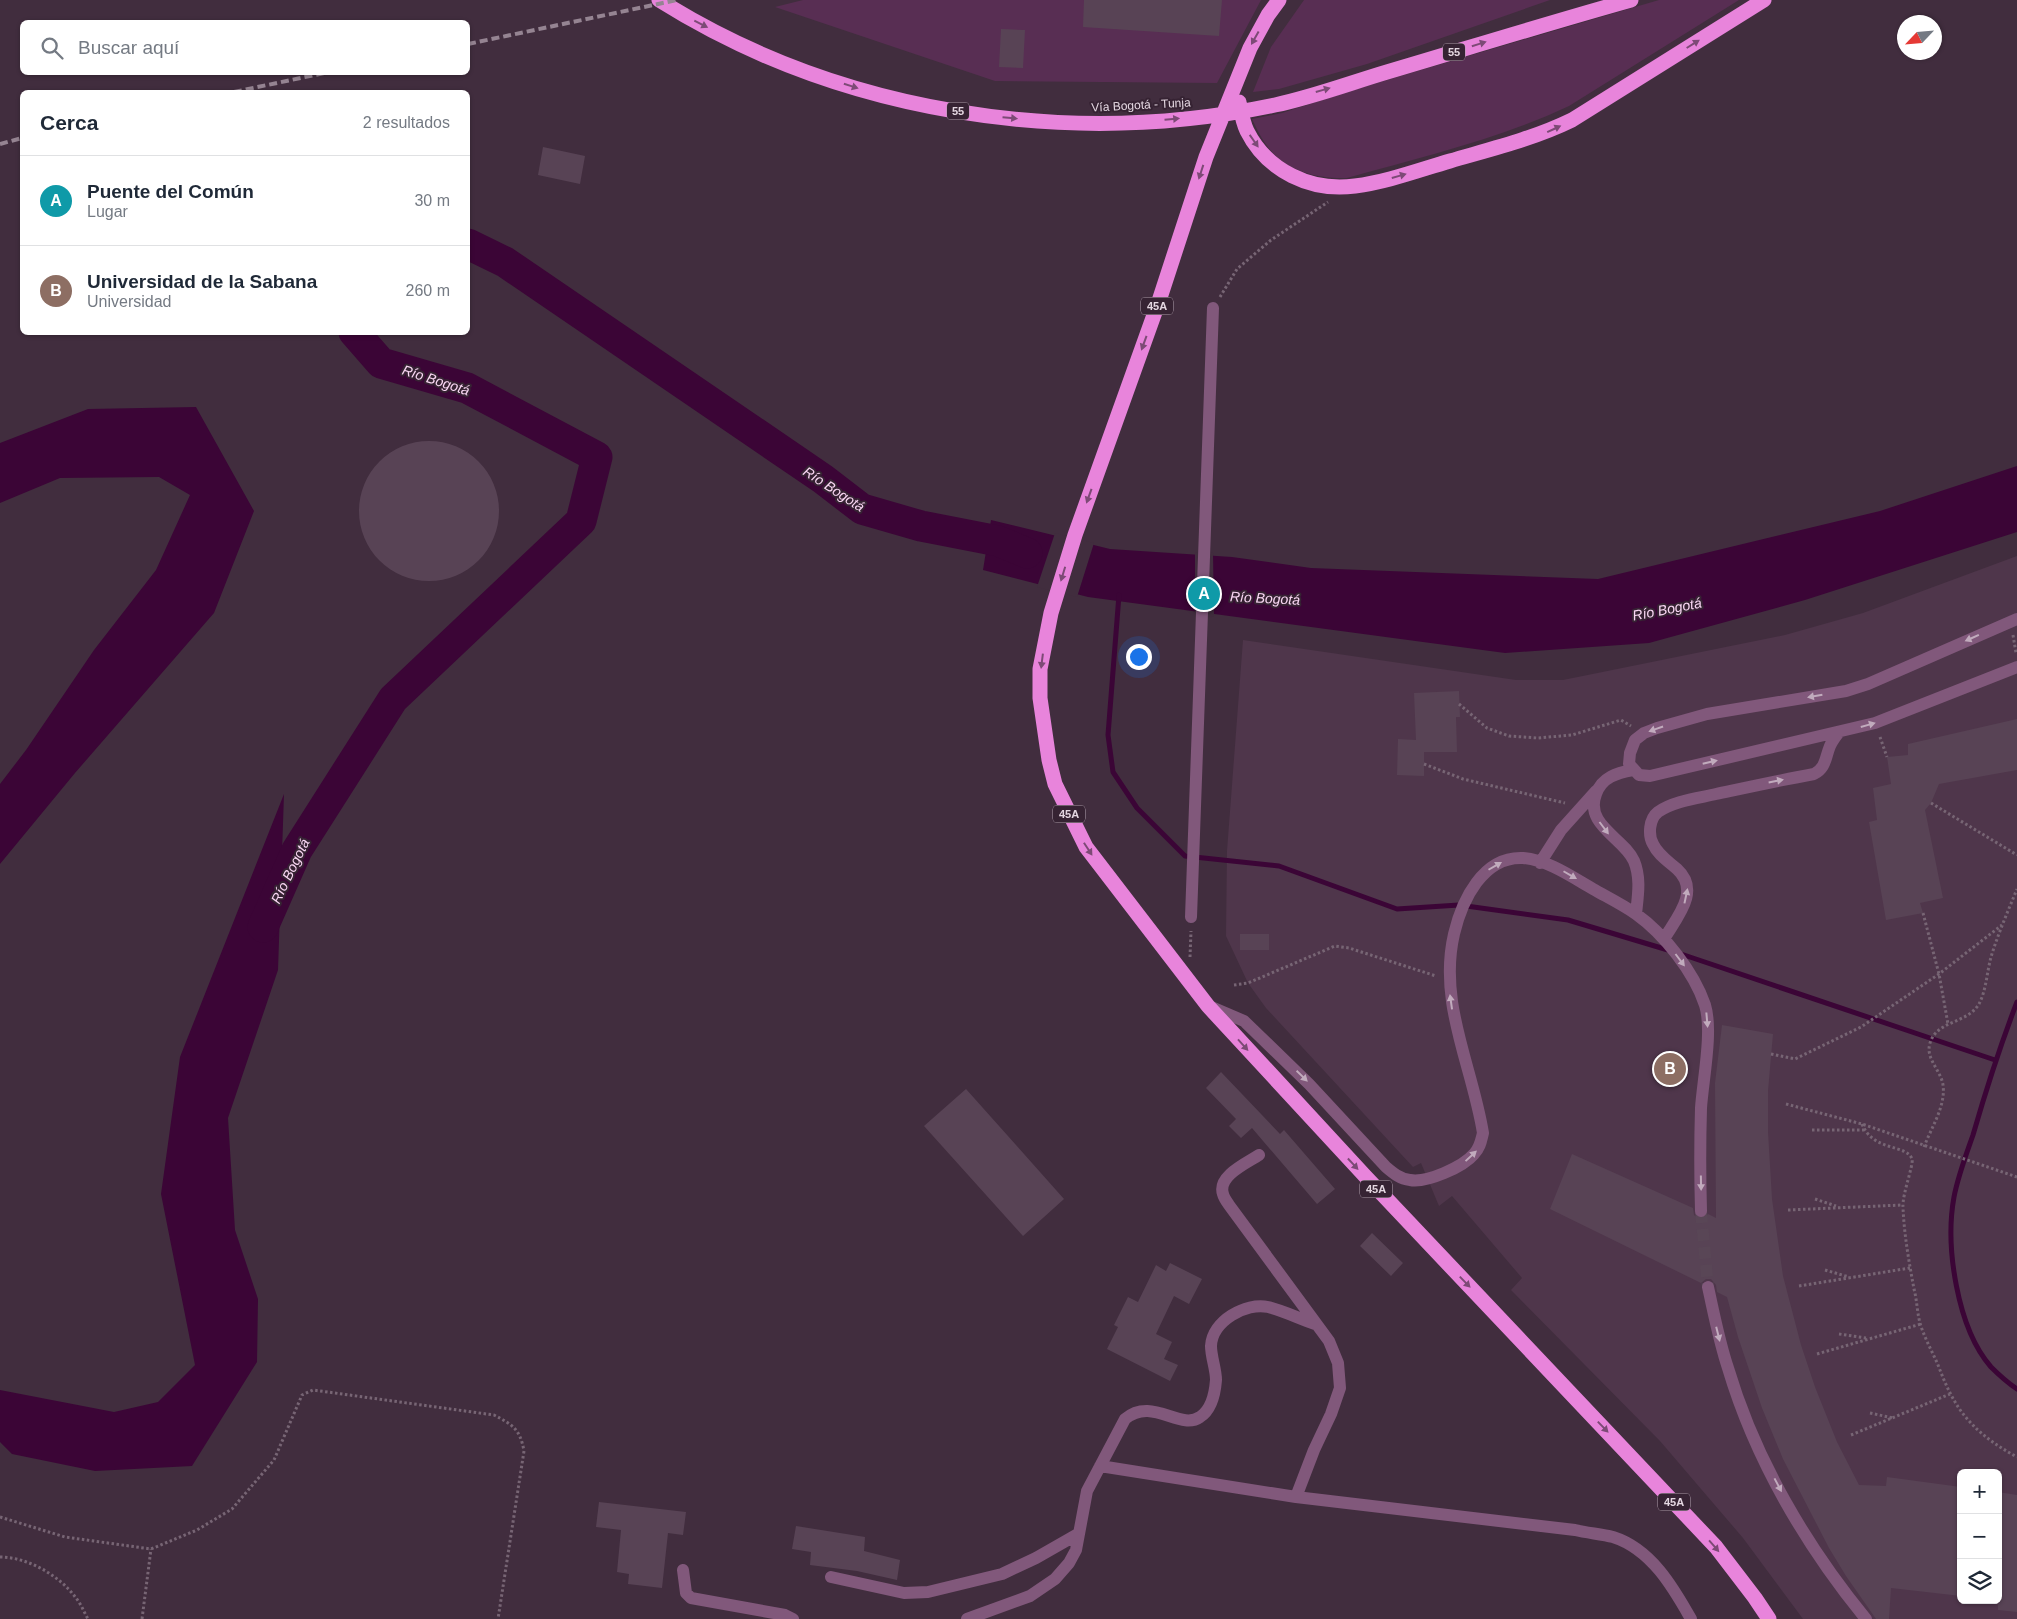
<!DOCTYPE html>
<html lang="es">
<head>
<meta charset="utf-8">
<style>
  :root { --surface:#fff; --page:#f2f2f3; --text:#1f2937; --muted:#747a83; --line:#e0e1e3; --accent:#2563eb }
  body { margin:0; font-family:Helvetica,sans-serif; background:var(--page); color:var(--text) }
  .controls { position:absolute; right:15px; bottom:15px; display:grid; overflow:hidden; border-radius:8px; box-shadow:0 1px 4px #0004 }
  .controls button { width:45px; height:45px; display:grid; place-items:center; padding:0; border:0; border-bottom:1px solid var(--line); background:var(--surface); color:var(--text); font:25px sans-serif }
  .compass { position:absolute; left:1897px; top:15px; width:45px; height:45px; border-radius:50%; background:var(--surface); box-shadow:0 1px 4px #0004; rotate:244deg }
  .you { position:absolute; left:1138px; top:656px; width:18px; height:18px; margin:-12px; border:4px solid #fff; border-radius:50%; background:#1a73e8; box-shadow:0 0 0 8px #1a73e833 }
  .badge { display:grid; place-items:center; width:32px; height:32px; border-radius:50%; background:var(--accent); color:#fff; font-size:16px; font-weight:700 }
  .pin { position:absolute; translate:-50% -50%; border:2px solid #fff; box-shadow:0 1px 5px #0006 }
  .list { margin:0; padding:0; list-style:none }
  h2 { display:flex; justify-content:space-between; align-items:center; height:65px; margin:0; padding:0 20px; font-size:21px }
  h2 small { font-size:16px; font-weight:400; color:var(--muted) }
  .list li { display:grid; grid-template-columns:32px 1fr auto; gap:15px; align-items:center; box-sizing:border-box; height:90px; padding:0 20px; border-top:1px solid var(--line) }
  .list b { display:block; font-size:19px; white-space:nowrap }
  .list p { margin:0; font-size:16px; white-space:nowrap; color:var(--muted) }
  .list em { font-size:16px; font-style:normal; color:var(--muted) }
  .icon { flex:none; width:28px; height:28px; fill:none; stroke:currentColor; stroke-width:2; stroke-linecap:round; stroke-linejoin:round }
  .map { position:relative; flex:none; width:2017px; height:1619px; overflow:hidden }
  .search { position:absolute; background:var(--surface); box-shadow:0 1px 4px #0004; left:20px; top:20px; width:450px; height:55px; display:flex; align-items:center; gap:12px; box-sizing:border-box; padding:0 18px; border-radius:8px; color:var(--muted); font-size:19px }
  .panel { position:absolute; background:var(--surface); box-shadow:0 1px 4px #0004; left:20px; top:90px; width:450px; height:245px; border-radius:8px }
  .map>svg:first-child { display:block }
</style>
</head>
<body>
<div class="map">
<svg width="2017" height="1619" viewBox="0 0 2017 1619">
  <rect width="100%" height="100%" fill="#412d3e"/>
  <path fill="#4f364b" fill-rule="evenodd" d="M2017,556V1619H1803L1743,1538L1660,1441L1511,1290L1522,1278L1452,1196L1439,1206L1421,1163L1413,1167L1266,1008L1248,983L1226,936L1227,851L1243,640L1516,680H1563L1785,635L1863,613ZM1961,1473H1998V1600H1961Z"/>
  <path fill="#582e53" d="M803,0H1261L1217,83L995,81L775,7Z
    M1304,0H1550L1367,64L1279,89L1253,92L1271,47Z
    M1659,0H1739L1569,106C1499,139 1421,157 1347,178C1316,179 1283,171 1265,143C1260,136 1256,127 1252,119L1282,113L1353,90Z"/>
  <path fill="#3b0536" d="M196,407L254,511L214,613L75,773L0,864V784L26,750L94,650L156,570L190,495L159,477L60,478L0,503V443L88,409Z
    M2017,466V532L1805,600L1649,643L1505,653L1088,597L983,570L991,520L1110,549L1232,557L1311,568L1598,579L1880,511Z
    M284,794L278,970L228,1118L235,1230L258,1299L257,1362L192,1466L95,1471L12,1454L0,1442V1390L114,1412L158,1402L195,1365L161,1194L180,1057Z"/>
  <path fill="#412d3e" d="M1055,533L1094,543L1077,597L1037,587Z
    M1195,552L1213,553L1214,617L1195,614Z"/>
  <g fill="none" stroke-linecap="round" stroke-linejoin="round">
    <path stroke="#3b0536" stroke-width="5" d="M1119,595L1108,735L1113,772L1137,808L1185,856L1279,866L1397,909L1459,905L1568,920L1668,950
      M1681,954L1995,1060
      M2017,1002C2000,1046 1986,1090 1973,1135C1966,1155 1958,1176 1954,1197C1945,1246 1957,1328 1991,1367C1999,1375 2008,1383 2017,1389"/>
    <path stroke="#3b0536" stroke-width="31" d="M468,244L505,262L823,479L862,509L921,526L998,541L1027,553
      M263,927L297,850L393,699L581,521L597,457L467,388L381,363L354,332"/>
  </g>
  <path fill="#584355" d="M1084,0H1222L1219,36L1083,27Z
    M1001,29L1025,30L1023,68L999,67Z
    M543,147L585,156L580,184L538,175Z
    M359 511a70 70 0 1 1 140 0a70 70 0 1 1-140 0Z
    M1459,691L1460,717H1456L1457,752H1424V776L1397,775L1398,739L1416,740L1414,693Z
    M2017,719V770L1939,784L1931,803L1925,810L1943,898L1920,903L1923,913L1886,920L1869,822L1877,820L1873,788L1891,784L1887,757L1908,755V744Z
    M1240,934H1269V950H1240Z
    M1722,1025L1773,1034L1768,1091V1132L1772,1199L1783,1276L1801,1345L1815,1387L1837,1442L1859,1485L1886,1486L1887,1477L1961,1487V1596L1891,1588L1889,1619H1876L1846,1576L1829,1548L1783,1459L1762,1408L1738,1337L1727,1297L1717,1292L1716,1285L1711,1279H1706L1701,1283L1550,1209L1572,1154L1693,1208L1694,1215L1698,1218H1705L1708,1214L1716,1218L1715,1083Z
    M1221,1072L1280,1134L1284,1130L1335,1189L1317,1204L1252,1128L1241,1138L1229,1126L1236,1119L1206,1088Z
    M966,1089L1064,1199L1023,1236L924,1126Z
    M1372,1233L1403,1263L1391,1276L1360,1246Z
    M1170,1263L1202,1279L1189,1304L1174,1296L1156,1334L1172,1342L1164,1359L1178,1365L1170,1381L1107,1349L1118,1327L1114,1325L1128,1297L1138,1302L1156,1265L1166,1271Z
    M1998,1492L2017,1495V1612L1998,1610Z
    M599,1502L686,1512L683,1535L668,1533L662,1588L628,1584L629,1574L617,1572L621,1530L596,1527Z
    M796,1526L865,1537L864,1551L900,1560L897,1580L857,1571L810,1565L811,1552L792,1549Z"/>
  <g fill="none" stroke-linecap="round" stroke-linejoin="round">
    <path stroke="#594656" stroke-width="12" stroke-dasharray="12 6" stroke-linecap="butt" d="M1701,1211L1708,1287"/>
    <path stroke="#776574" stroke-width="3" stroke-dasharray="2.5 2.5" stroke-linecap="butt" d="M1220,297L1237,269L1271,240L1328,202
      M2013,635L2016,653
      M1459,704L1487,728L1509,736L1538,738L1572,735L1621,720L1631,726
      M1880,737L1887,757
      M1424,764L1463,779L1565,803
      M1931,803L2017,855
      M1923,913L1939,974L1948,1024
      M1190,957L1191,931
      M1234,985L1248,983L1335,946L1349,948L1436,976
      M1771,1054L1795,1059L1861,1027L1939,974L2002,925
      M1786,1104L1862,1124L2017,1177
      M1862,1124C1873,1152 1907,1144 1912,1159C1914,1164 1902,1195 1903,1207C1904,1234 1909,1262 1914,1289C1917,1300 1917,1312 1920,1323C1924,1337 1932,1351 1938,1365C1945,1383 1952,1400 1964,1415C1979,1434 1997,1446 2017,1457
      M1812,1130H1864
      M1924,1147C1931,1128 1946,1106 1943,1085C1941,1070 1925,1059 1930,1043C1937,1020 1967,1024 1979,1004C1986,991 1987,972 1991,957C1998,934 2008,911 2017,889
      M1815,1199L1836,1206
      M1788,1210L1902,1205
      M1825,1270L1849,1277
      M1799,1286L1910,1268
      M1839,1334L1866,1338
      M1817,1354L1921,1324
      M1870,1413L1893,1418
      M1851,1435L1950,1394
      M0,1517L65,1537L151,1549L197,1530L232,1509L274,1460L302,1395L313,1390L494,1415C513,1425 520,1429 524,1451L498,1619
      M0,1557C28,1557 60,1576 76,1598C81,1604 84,1612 88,1619
      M142,1619L151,1549"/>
    <path stroke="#81587b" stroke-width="12" d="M2017,619L1868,684L1846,691L1707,714L1657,728L1644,733L1635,740L1630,753L1629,764L1639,775L1650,776L1875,723L2017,667
      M1633,770C1617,773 1602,777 1596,794C1584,825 1624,838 1634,861C1641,878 1638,895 1636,914
      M1540,863L1561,830L1596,791
      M1191,917L1213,308
      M1664,939C1677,917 1701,891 1677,869C1668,861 1658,855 1653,844C1648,835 1649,819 1658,812C1673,801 1699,798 1716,794C1749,787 1781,780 1814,774C1826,768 1825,758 1830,746C1832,741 1836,736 1839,732
      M1209,1006L1244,1021L1309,1084L1386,1167C1393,1173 1400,1179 1410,1180C1427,1183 1463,1167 1474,1154C1480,1148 1481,1141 1483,1133C1472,1065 1438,1003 1454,934C1462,900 1483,856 1523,858C1548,860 1572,877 1593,889C1607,897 1623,905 1636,914C1664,934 1694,972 1705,1005C1713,1031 1703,1079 1701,1108C1700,1142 1700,1177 1701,1211
      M1259,1155C1247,1163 1217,1176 1223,1194C1224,1198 1227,1202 1229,1205L1329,1341L1338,1363L1340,1388L1331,1414L1314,1450L1296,1497
      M1708,1287C1714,1314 1719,1341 1728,1368C1755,1459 1806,1546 1866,1619
      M1100,1466L1296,1497L1575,1530C1587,1533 1601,1534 1613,1537C1651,1549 1673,1587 1691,1619
      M683,1570L686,1593L691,1598L785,1615L793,1619
      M831,1577L904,1593L928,1592L1002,1574L1036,1558L1078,1534
      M967,1619L1030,1596L1055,1579L1069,1563L1076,1550L1087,1491L1125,1419C1152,1396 1180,1431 1200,1417C1211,1410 1215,1393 1216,1380C1216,1369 1211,1357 1211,1346C1212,1321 1246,1302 1268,1307C1284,1311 1300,1319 1315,1324"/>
    <path stroke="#e884db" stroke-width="15" d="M659,0C839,113 1067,149 1275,105C1313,97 1350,83 1387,72C1468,48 1549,23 1631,0
      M1279,0L1268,15L1250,48L1206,157L1159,301L1075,535L1051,613L1040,669V698L1049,760L1055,784L1086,847L1208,1006L1365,1176L1716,1547L1755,1598L1769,1619
      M1239,102C1241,112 1243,123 1247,131C1267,171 1311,192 1355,186C1387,182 1419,170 1450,161C1491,149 1533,139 1572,120L1764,0"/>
    <path stroke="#958492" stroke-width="4" stroke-dasharray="8 4" stroke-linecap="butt" d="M468,44L677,0
      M234,92L329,72
      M0,144L22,138"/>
  </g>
  <defs><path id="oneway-solid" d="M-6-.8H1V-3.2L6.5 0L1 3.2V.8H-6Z" transform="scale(1.25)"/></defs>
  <g fill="#7d4a76">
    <use href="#oneway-solid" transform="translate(701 24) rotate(27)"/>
    <use href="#oneway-solid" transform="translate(1255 38) rotate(119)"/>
    <use href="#oneway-solid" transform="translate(1479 44) rotate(-17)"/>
    <use href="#oneway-solid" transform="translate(1693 44) rotate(-32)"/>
    <use href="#oneway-solid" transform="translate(851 86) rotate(18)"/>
    <use href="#oneway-solid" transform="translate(1323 90) rotate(-16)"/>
    <use href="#oneway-solid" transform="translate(1010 118) rotate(5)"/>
    <use href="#oneway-solid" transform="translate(1172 119) rotate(-5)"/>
    <use href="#oneway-solid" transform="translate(1554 129) rotate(-25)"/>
    <use href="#oneway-solid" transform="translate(1254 141) rotate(55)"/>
    <use href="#oneway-solid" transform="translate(1201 172) rotate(108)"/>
    <use href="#oneway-solid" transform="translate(1399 176) rotate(-16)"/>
    <use href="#oneway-solid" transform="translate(1144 343) rotate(110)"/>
    <use href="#oneway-solid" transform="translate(1089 496) rotate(110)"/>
    <use href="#oneway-solid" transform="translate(1063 574) rotate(107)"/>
    <use href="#oneway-solid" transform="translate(1042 661) rotate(97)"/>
    <use href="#oneway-solid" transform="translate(1088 849) rotate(57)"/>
    <use href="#oneway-solid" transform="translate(1243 1045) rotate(48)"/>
    <use href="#oneway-solid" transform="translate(1353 1164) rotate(47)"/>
    <use href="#oneway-solid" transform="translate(1465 1282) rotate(46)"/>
    <use href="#oneway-solid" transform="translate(1603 1427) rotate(46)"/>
    <use href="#oneway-solid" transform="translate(1714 1546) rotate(49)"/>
  </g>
  <g fill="#c1abbd">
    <use href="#oneway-solid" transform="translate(1972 638) rotate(156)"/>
    <use href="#oneway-solid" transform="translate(1815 696) rotate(170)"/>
    <use href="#oneway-solid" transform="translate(1868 725) rotate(-16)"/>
    <use href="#oneway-solid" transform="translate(1656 729) rotate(161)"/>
    <use href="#oneway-solid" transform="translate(1710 762) rotate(-13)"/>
    <use href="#oneway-solid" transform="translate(1776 781) rotate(-11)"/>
    <use href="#oneway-solid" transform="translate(1604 828) rotate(53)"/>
    <use href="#oneway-solid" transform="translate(1495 866) rotate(-30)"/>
    <use href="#oneway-solid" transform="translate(1570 875) rotate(30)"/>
    <use href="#oneway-solid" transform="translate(1686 896) rotate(-78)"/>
    <use href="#oneway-solid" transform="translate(1680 960) rotate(53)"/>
    <use href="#oneway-solid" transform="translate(1451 1002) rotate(-98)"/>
    <use href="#oneway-solid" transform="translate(1707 1020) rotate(85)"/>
    <use href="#oneway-solid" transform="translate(1302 1076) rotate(44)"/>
    <use href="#oneway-solid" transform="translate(1471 1156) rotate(-43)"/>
    <use href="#oneway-solid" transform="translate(1701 1183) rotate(89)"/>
    <use href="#oneway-solid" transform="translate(1718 1334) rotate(76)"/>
    <use href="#oneway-solid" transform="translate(1778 1485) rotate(62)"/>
  </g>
  <g text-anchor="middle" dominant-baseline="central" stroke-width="4" stroke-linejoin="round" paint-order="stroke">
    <g fill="#362333" stroke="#b0a1ad" stroke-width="1">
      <rect x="1443" y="43.5" width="22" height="17" rx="4"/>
      <rect x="947" y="102.5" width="22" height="17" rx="4"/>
      <rect x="1141" y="297.5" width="32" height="17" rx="4"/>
      <rect x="1053" y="805.5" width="32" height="17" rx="4"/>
      <rect x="1360" y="1180.5" width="32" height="17" rx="4"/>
      <rect x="1658" y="1493.5" width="32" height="17" rx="4"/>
    </g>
    <g font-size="11" font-weight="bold" fill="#e4d7e1">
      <text x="1454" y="52">55</text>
      <text x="958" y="111">55</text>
      <text x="1157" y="306">45A</text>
      <text x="1069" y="814">45A</text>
      <text x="1376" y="1189">45A</text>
      <text x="1674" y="1502">45A</text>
    </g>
    <g font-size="12" fill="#e4d7e1" stroke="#362333">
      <text transform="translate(1141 105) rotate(-3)">Vía Bogotá - Tunja</text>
    </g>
    <g font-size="14" font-style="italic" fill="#fad7f4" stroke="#362333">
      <text transform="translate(436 380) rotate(18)">Río Bogotá</text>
      <text transform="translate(834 489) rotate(33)">Río Bogotá</text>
      <text transform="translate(1265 598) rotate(3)">Río Bogotá</text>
      <text transform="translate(1667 609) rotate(-11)">Río Bogotá</text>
      <text transform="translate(290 871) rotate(-64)">Río Bogotá</text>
    </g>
  </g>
</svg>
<div class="controls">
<button>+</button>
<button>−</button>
<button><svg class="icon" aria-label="layers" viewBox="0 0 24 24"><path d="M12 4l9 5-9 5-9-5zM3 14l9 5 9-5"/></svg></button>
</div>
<svg class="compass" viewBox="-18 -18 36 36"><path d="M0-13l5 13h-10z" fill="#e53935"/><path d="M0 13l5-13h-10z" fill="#747a83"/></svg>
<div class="you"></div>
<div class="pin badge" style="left:1204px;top:594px;background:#0f9aa8">A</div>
<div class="pin badge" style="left:1670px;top:1069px;background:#8d6e63">B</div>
<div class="search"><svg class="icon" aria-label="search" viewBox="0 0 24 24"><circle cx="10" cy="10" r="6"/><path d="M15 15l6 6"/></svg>Buscar aquí</div>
<section class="panel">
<h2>Cerca<small>2 resultados</small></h2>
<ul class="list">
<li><span class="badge" style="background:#0f9aa8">A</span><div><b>Puente del Común</b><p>Lugar</p></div><em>30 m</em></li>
<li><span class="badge" style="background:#8d6e63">B</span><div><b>Universidad de la Sabana</b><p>Universidad</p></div><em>260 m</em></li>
</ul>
</section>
</div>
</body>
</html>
